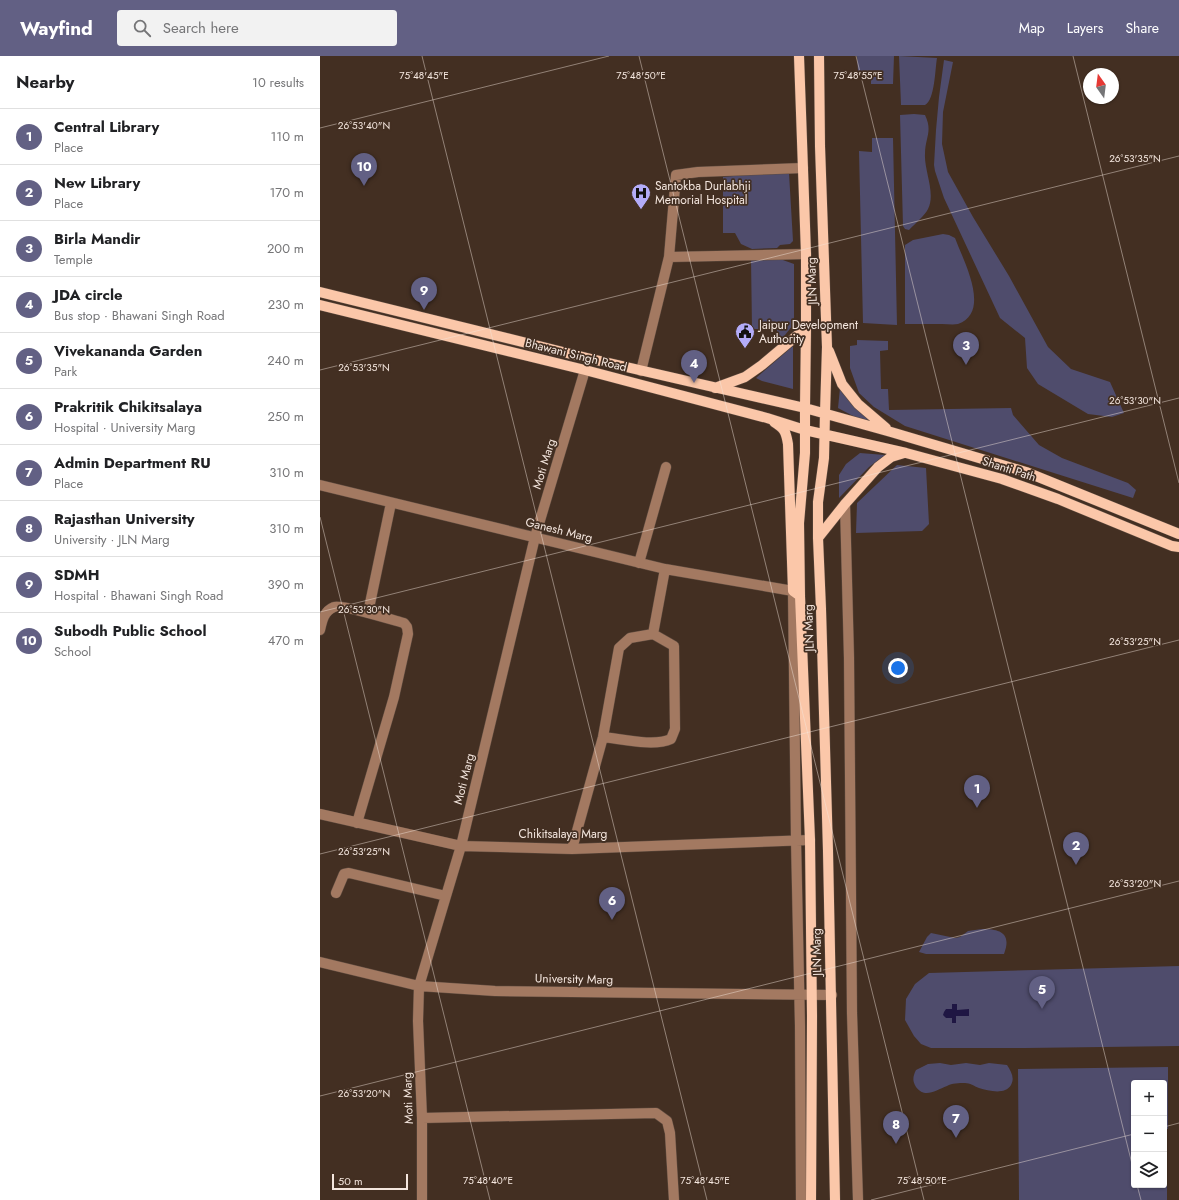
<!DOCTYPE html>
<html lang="en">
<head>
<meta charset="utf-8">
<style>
  :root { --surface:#fff; --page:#f2f2f2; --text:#202124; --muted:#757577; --line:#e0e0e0; --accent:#626084 }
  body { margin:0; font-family:Jost,sans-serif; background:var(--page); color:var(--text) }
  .controls { position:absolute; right:12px; bottom:12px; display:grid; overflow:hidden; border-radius:4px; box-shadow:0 1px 3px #0004 }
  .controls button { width:36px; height:36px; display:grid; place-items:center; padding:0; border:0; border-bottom:1px solid var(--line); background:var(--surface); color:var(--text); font:20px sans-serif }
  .compass { position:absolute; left:763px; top:12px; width:36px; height:36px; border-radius:50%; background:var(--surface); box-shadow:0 1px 3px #0004; rotate:346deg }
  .scale { position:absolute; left:12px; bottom:10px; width:76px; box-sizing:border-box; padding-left:4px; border:2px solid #f4e6de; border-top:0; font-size:11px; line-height:14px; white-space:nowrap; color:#f4e6de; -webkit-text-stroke:3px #432f22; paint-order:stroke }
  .you { position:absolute; left:578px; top:612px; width:14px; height:14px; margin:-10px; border:3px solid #fff; border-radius:50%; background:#1a73e8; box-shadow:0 0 0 6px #1a73e833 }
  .badge { display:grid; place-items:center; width:26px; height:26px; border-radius:50%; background:var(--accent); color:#fff; font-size:13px; font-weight:700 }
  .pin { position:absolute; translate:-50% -33px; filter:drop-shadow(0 1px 2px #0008) }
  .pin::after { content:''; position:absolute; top:21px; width:14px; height:12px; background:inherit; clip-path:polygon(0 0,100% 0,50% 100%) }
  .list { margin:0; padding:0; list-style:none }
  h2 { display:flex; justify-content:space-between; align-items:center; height:52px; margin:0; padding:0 16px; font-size:17px }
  h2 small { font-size:13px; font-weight:400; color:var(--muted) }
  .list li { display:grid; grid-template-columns:26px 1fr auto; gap:12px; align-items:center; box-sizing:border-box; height:56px; padding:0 16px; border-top:1px solid var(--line) }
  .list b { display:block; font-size:15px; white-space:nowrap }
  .list p { margin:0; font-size:13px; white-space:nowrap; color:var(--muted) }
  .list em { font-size:13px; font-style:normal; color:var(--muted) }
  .icon { flex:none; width:22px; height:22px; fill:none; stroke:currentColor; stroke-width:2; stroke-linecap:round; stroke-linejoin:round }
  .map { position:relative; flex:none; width:859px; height:1144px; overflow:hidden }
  header { display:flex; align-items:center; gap:24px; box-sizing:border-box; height:56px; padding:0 20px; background:var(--accent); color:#fff }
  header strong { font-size:19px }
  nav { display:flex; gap:22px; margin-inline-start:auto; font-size:14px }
  .search { width:280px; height:36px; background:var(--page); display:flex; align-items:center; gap:10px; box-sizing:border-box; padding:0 14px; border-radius:4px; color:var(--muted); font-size:15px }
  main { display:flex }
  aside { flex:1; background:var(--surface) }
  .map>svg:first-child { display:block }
</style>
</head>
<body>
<header>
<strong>Wayfind</strong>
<div class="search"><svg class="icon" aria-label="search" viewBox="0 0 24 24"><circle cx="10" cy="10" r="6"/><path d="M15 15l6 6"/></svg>Search here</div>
<nav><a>Map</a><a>Layers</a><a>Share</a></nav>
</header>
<main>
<aside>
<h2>Nearby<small>10 results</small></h2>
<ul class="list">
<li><span class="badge">1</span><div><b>Central Library</b><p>Place</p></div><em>110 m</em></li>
<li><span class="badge">2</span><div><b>New Library</b><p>Place</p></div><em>170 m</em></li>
<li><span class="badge">3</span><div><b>Birla Mandir</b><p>Temple</p></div><em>200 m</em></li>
<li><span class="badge">4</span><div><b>JDA circle</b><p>Bus stop · Bhawani Singh Road</p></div><em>230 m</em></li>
<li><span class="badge">5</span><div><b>Vivekananda Garden</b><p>Park</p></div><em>240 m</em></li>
<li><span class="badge">6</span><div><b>Prakritik Chikitsalaya</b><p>Hospital · University Marg</p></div><em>250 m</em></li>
<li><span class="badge">7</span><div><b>Admin Department RU</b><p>Place</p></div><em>310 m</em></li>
<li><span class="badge">8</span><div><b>Rajasthan University</b><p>University · JLN Marg</p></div><em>310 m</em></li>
<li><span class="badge">9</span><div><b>SDMH</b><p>Hospital · Bhawani Singh Road</p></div><em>390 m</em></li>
<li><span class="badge">10</span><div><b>Subodh Public School</b><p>School</p></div><em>470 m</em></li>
</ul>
</aside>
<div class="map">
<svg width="859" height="1144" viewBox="0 0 859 1144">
  <rect width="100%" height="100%" fill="#432f22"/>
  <path fill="#4f4c6c" d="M537,0H574L573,28H551V15H538Z
    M579,0L617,2C615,13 615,44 605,49H581Z
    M624,4L633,6L623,56L622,88L628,116L653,161L689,220L728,291L751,313L790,326L804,357L792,361L768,358L718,328L707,312L705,282L680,262L624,142L615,115L614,109L616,74L619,41Z
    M594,58L605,59C613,76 605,81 605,98C604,115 616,137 608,153C605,159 595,168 589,174L585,173L583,170L580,59Z
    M552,82H573L577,269L543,267L539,95L552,96Z
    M466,115L469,117L473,185L470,188L460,189L457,192L432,193L421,188L415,177H403V121Z
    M623,178L629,179L635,182C643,204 672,256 638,268C633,269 627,268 622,268C610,268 598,268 585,268V189L593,184Z
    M431,203H460L474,208V261L473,269L457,289V273H432Z
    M537,284L568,285V294L560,295L561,333H568L569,354L691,352L693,359L719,389L742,402L808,427L816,434L813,442L585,370L554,351L539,337L530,312V290L537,289Z
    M473,290V333L442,325L436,322Z
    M520,332L551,365L548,368L518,352Z
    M540,397L565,399L549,411L519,442V419L526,408Z
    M577,409L606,412L609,468L602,475L536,477L537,447Z
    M662,873C680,873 692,877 684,898H606L599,896L607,881L611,877L635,882L640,881L648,875Z
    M859,910V990L706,992H611L601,988L594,980L585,964L586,943L595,928L609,917Z
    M620,1007L631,1009L646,1007L660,1009L669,1007L687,1009C691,1015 695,1022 691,1029C685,1039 669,1035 659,1032C654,1030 650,1027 645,1027C639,1027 632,1027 627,1030C616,1034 605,1043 596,1031C592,1025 593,1020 596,1014L608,1008Z
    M848,1011V1073H844V1027H814V1129H844V1105H847V1144H699L698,1013Z"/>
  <path fill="#1f1643" d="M632,948H637V954L649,953V960H636V967H632V962H626L623,959L624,956L626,953H632Z"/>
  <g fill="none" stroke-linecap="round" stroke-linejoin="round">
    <g stroke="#5f4c40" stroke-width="11">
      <path id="minor" d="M349,201L356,119L378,116L483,112
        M321,315L349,201L486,198
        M0,429L345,513L473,535L476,784L480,970L481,1144
        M525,448L529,602L532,957L538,1144
        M319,507L346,411
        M48,557L71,447
        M0,574C2,565 4,555 14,551C21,548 73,564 84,567L87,571L88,578L74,641L37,767
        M333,578L345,513
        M0,758L141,790L252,793L490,784
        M252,793L283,681L299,592L310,582L333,578L354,590L355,673L351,683C334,691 302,683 283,681
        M16,837L24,818L29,817L126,840
        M0,906L99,930L175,935L512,939
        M102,1062L336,1057L347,1065L350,1077L354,1144
        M102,1144V1062L98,965L99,930L141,790L215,481L265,314"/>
    </g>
    <g stroke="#5f4c40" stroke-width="11">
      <path id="major" d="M479,0L486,198V272L485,352V397L479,467L480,540L490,784L492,960L491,1144
        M499,0L500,90L507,291L505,357L504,402L498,446V482L501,553L508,795L515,1144
        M0,236L267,302L485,352L571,376L706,416L859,478
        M0,249L265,314L447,362L485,374L586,397L682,423L738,443L852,490L859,491
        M509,295L522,328L538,348L566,372
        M395,332L425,321L442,309L486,272
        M454,366C465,373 466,376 468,388L473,535L480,540
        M498,482L525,448L558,411L571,401L584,397"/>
    </g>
    <use href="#minor" stroke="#a37961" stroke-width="10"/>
    <use href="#major" stroke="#fbc7a9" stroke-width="10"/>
  </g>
  <path fill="none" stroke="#f4e6de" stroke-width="1" stroke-opacity="0.45" d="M102,0L387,1144M319,0L604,1144M536,0L814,1116M753,0L859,427M0,72L289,0M0,314L859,100M0,461L170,1144M0,556L859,342M0,798L859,584M0,1040L859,825M844,1071L859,1067M817,1129L821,1144M551,1144L814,1078"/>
  <defs>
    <g id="hospital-pin" transform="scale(1)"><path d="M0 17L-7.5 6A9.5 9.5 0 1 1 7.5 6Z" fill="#b3acf9" stroke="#432f22"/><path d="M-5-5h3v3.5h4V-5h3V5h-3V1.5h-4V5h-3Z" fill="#111"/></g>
    <g id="civic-pin" transform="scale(1)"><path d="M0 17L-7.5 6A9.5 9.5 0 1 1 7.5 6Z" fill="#b3acf9" stroke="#432f22"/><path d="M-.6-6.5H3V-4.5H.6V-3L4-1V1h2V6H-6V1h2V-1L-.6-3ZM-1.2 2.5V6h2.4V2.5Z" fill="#111"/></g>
  </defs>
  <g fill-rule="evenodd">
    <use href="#hospital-pin" x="321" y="137"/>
    <use href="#civic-pin" x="425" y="276"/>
  </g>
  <g text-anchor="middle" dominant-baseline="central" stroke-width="3.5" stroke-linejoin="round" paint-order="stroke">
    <g font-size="12" fill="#f4e6de" stroke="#432f22" text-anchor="start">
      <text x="335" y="130">Santokba Durlabhji<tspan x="335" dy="14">Memorial Hospital</tspan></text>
      <text x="439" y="269">Jaipur Development<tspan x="439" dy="14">Authority</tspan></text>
    </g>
    <g font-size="12" fill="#f4e6de" stroke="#432f22">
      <text transform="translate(492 225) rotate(-92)">JLN Marg</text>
      <text transform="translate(256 299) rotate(14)">Bhawani Singh Road</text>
      <text transform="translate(224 408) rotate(-73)">Moti Marg</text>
      <text transform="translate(689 413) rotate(18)">Shanti Path</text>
      <text transform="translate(239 474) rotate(14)">Ganesh Marg</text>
      <text transform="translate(489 572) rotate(-92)">JLN Marg</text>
      <text transform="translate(144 723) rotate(-76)">Moti Marg</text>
      <text x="243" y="778">Chikitsalaya Marg</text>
      <text transform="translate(497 896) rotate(-91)">JLN Marg</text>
      <text transform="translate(254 923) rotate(1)">University Marg</text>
      <text transform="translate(88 1042) rotate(-92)">Moti Marg</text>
    </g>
  </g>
  <g font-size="10" text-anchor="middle" fill="#f4e6de" stroke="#432f22" stroke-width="3.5" stroke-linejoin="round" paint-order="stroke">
    <text x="104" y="23">75°48'45"E</text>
    <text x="321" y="23">75°48'50"E</text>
    <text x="538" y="23">75°48'55"E</text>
    <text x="44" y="73">26°53'40"N</text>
    <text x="815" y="106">26°53'35"N</text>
    <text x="44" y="315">26°53'35"N</text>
    <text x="815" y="348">26°53'30"N</text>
    <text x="44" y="557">26°53'30"N</text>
    <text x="815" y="589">26°53'25"N</text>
    <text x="44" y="799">26°53'25"N</text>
    <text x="815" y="831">26°53'20"N</text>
    <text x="44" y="1041">26°53'20"N</text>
    <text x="168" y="1128">75°48'40"E</text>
    <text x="385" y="1128">75°48'45"E</text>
    <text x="602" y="1128">75°48'50"E</text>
  </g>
</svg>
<div class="controls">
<button>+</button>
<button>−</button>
<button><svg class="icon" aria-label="layers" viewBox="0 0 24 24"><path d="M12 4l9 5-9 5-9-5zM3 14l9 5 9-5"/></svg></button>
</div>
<svg class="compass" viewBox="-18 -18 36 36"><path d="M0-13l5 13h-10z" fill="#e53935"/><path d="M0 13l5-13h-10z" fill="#757577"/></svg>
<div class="scale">50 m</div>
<div class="you"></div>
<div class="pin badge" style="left:657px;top:752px">1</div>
<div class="pin badge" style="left:756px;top:809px">2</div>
<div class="pin badge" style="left:646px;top:309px">3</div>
<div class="pin badge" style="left:374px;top:327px">4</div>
<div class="pin badge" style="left:722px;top:953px">5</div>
<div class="pin badge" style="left:292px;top:864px">6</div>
<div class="pin badge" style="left:636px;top:1082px">7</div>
<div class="pin badge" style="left:576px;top:1088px">8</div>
<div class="pin badge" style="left:104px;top:254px">9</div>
<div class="pin badge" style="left:44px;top:130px">10</div>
</div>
</main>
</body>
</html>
